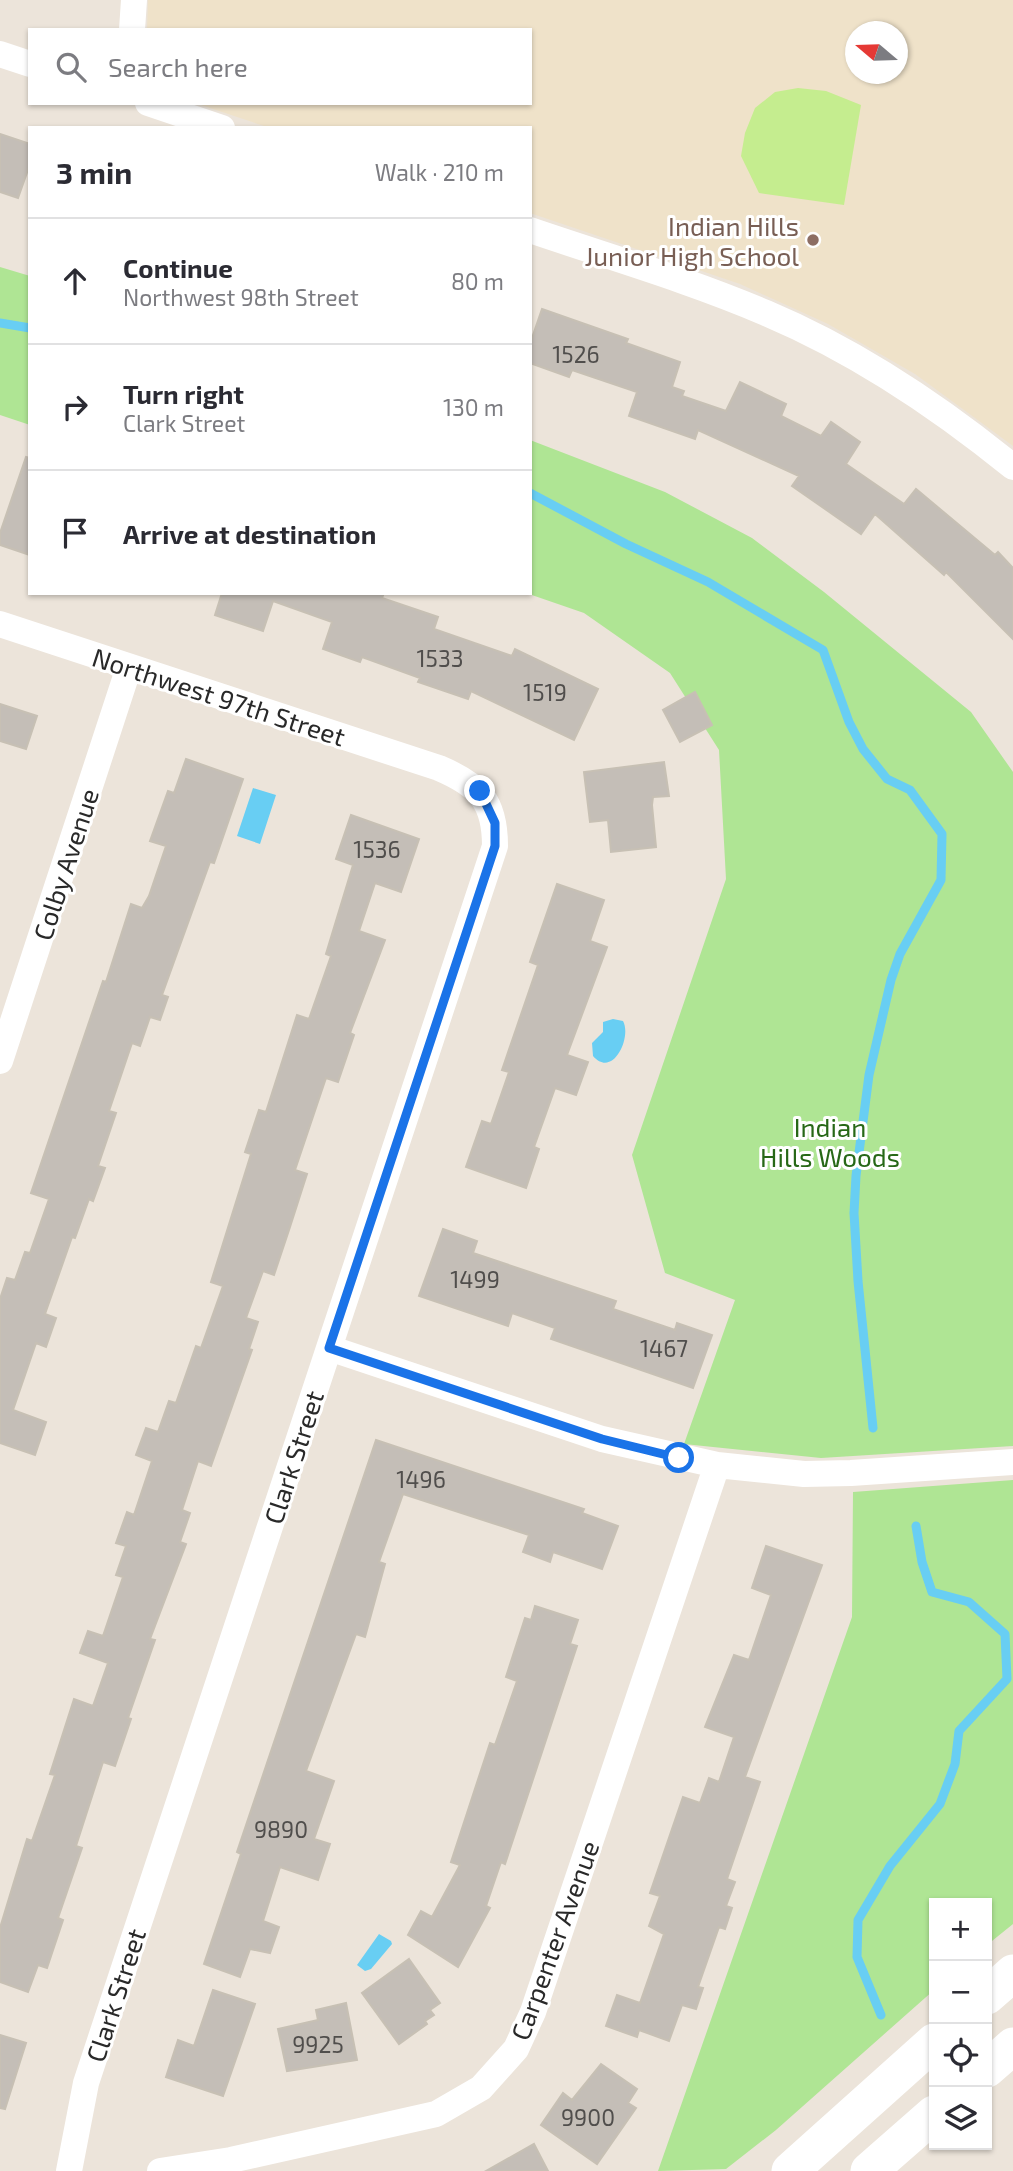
<!DOCTYPE html>
<html lang="en">
<head>
<meta charset="utf-8">
<style>
  :root { --surface:#fff; --page:#f2f2f3; --text:#2b2b33; --muted:#7c7c81; --line:#e1e1e2 }
  body { margin:0; font-family:"Exo 2",sans-serif; background:var(--page); color:var(--text) }
  .controls { position:absolute; right:21px; bottom:21px; display:grid; overflow:hidden; border-radius:0px; box-shadow:0 2px 5px #0004 }
  .controls button { width:63px; height:63px; display:grid; place-items:center; padding:0; border:0; border-bottom:2px solid var(--line); background:var(--surface); color:var(--text); font:35px sans-serif }
  .compass { position:absolute; left:845px; top:21px; width:63px; height:63px; border-radius:50%; background:var(--surface); box-shadow:0 2px 5px #0004; rotate:289deg }
  .stop { position:absolute; width:21px; height:21px; margin:-16px; border:5px solid #1a73e8; border-radius:50%; background:#fff }
  .stop.end { background:#1a73e8; border-color:#fff; box-shadow:0 2px 7px #0008 }
  .list { margin:0; padding:0; list-style:none }
  h2 { display:flex; justify-content:space-between; align-items:center; height:91px; margin:0; padding:0 28px; font-size:30px }
  h2 small { font-size:23px; font-weight:400; color:var(--muted) }
  .list li { display:grid; grid-template-columns:46px 1fr auto; gap:21px; align-items:center; box-sizing:border-box; height:126px; padding:0 28px; border-top:2px solid var(--line) }
  .list b { display:block; font-size:26px; white-space:nowrap }
  .list p { margin:0; font-size:23px; white-space:nowrap; color:var(--muted) }
  .list em { font-size:23px; font-style:normal; color:var(--muted) }
  .icon { flex:none; width:38px; height:38px; fill:none; stroke:currentColor; stroke-width:2; stroke-linecap:round; stroke-linejoin:round }
  .map { position:relative; flex:none; width:1013px; height:2171px; overflow:hidden }
  .search { position:absolute; background:var(--surface); box-shadow:0 2px 5px #0004; left:28px; top:28px; width:504px; height:77px; display:flex; align-items:center; gap:18px; box-sizing:border-box; padding:0 24px; border-radius:0px; color:var(--muted); font-size:26px }
  .panel { position:absolute; background:var(--surface); box-shadow:0 2px 5px #0004; left:28px; top:126px; width:504px; height:469px; border-radius:0px }
  .map>svg:first-child { display:block }
</style>
</head>
<body>
<div class="map">
<svg width="1013" height="2171" viewBox="0 0 1013 2171">
  <rect width="100%" height="100%" fill="#ece4da"/>
  <path fill="#efe2c9" fill-rule="evenodd" d="M148,0H1013V446L915,374L828,324L740,284L530,213V128H270L195,103H530V30H147ZM856,32H898V74H856Z"/>
  <path fill="#afe594" d="M0,267L30,276V425L0,415Z
    M530,440L665,492L752,538L824,592L971,712L1013,772V1446L821,1458L684,1444L735,1300L665,1273L632,1155L726,879L719,750L670,673L584,613L526,593H530Z
    M1013,1480V1924L987,1945V1903H934V1990L776,2130L726,2169L658,2171L852,1617L853,1492Z"/>
  <path fill="#c5ed8f" d="M798,88L826,91L861,105L844,205L759,193L741,156L745,133L755,108L775,92Z"/>
  <path fill="#68cef3" d="M253,788L276,795L260,844L237,836Z
    M613,1019L623,1021C632,1037 613,1079 593,1056L592,1043L603,1032V1022Z
    M379,1934L391,1941L392,1944L371,1969L365,1971L357,1965Z"/>
  <g fill="none" stroke-linecap="round" stroke-linejoin="round">
    <path stroke="#68cef3" stroke-width="9" d="M0,323L30,328
      M530,493L626,544L708,582L823,650L849,722L863,749L887,779L910,790L942,834L941,880L900,954L891,980L869,1075L856,1176L854,1213L858,1281L873,1428
      M881,2015L857,1957L858,1920L890,1866L940,1804L955,1764L959,1731L1007,1679L1005,1634L969,1602L932,1592L922,1562L916,1526"/>
  </g>
  <path fill="#c4beb7" stroke="#c7c0b4" stroke-width="2" d="M0,134L30,144V164L18,198L0,192Z
    M542,309L628,339L626,343L680,362L672,387L684,391L682,396L726,411L740,382L786,404L781,416L821,436L831,422L860,442L846,464L904,504L916,489L995,555L998,552L1013,568V639L946,572L944,575L875,514L861,534L792,486L799,476L698,430L695,439L629,416L637,392L572,370L569,377L530,363V344Z
    M26,457L30,458V555L0,545V533Z
    M222,593H384L382,598L438,617L434,629L512,656L515,649L598,689L574,740L471,691L468,699L418,682L420,678L362,657L360,662L323,649L332,622L273,601L263,631L215,615Z
    M695,692L712,725L680,742L663,710Z
    M0,704L37,716L26,749L0,741Z
    M186,759L243,779L214,863L210,862L162,995L168,997L160,1020L150,1017L140,1046L132,1043L109,1111L116,1113L98,1166L105,1168L93,1201L89,1199L75,1238L72,1237L45,1314L56,1318L46,1347L36,1343L13,1410L46,1422L35,1455L0,1443V1299L7,1278L15,1280L25,1252L30,1253L49,1199L31,1193L103,981L106,982L131,904L142,908L149,896L166,846L150,841L168,791L174,793Z
    M664,762L669,796L653,797L652,805L656,847L611,852L608,820L590,822L584,772Z
    M351,815L419,839L401,892L375,883L359,931L385,940L350,1033L354,1035L338,1082L326,1078L295,1170L307,1174L290,1227L274,1275L263,1271L246,1318L258,1322L249,1349L252,1350L211,1466L198,1461L182,1510L190,1513L180,1542L186,1544L150,1639L155,1640L128,1718L131,1719L115,1766L103,1762L76,1846L82,1848L58,1918L63,1920L47,1968L38,1965L28,1992L0,1982V1928L27,1839L32,1841L55,1775L50,1774L74,1699L93,1706L108,1663L80,1653L88,1631L103,1636L123,1577L116,1575L126,1546L116,1543L127,1512L134,1515L152,1461L136,1455L146,1428L158,1432L169,1401L176,1403L196,1346L201,1348L223,1286L211,1282L251,1154L245,1152L259,1110L266,1112L297,1015L309,1019L331,956L326,954L353,865L336,859Z
    M557,884L604,900L590,941L607,947L567,1055L588,1062L576,1095L555,1088L534,1147L539,1149L526,1188L466,1167L482,1121L491,1124L509,1072L502,1070L538,965L530,962Z
    M443,1229L477,1241L473,1253L616,1301L613,1309L675,1330L677,1323L712,1335L693,1388L551,1339L555,1328L512,1313L508,1326L419,1296Z
    M376,1440L584,1509L582,1513L618,1526L602,1569L553,1552L550,1562L523,1552L529,1535L403,1494L379,1562L385,1564L365,1637L356,1634L306,1771L334,1781L314,1839L330,1844L318,1880L280,1867L263,1921L279,1927L270,1953L250,1949L240,1977L204,1964L241,1854L237,1852Z
    M766,1546L822,1565L745,1777L760,1782L727,1879L735,1882L726,1906L732,1908L725,1929L719,1927L698,1987L703,1988L696,2009L682,2005L669,2041L639,2030L637,2037L606,2026L617,1995L640,2003L664,1934L649,1926L660,1896L650,1893L683,1797L700,1803L709,1778L719,1782L734,1737L705,1727L734,1655L749,1660L771,1595L752,1588Z
    M535,1606L578,1620L570,1644L577,1646L505,1864L501,1862L486,1906L490,1908L458,1967L408,1935L421,1911L432,1917L460,1865L451,1862L490,1743L495,1745L517,1681L506,1677L525,1618L531,1620Z
    M409,1959L440,2003L430,2010L434,2015L425,2021L427,2024L399,2044L362,1993Z
    M213,1990L255,2004L223,2096L166,2077L178,2040L194,2046Z
    M346,2003L357,2060L287,2071L278,2029L318,2020L316,2010Z
    M0,2035L26,2043L5,2109L0,2108Z
    M601,2064L637,2089L628,2103L636,2108L597,2164L541,2125L563,2093L572,2100Z
    M534,2144L548,2171H486Z"/>
  <g fill="none" stroke-linecap="round" stroke-linejoin="round">
    <path stroke="#fff" stroke-width="26" d="M132,30L134,0
      M0,54L30,64
      M148,103L222,128
      M530,230C609,257 689,280 766,313C856,351 938,406 1013,467
      M0,624L439,768C479,785 495,801 495,846L86,2083L69,2171
      M0,1061L129,667
      M329,1348L602,1439L717,1465L804,1474L851,1473L1013,1462
      M160,2171L231,2160L436,2114L481,2088L516,2049L533,2012L717,1465"/>
    <path stroke="#fff" stroke-width="37" d="M987,1996L1013,1973
      M987,2069L1013,2046
      M790,2171L934,2042
      M869,2171L934,2114"/>
  </g>
  <g fill="none" stroke-linecap="round" stroke-linejoin="round">
    <path stroke="#1a73e8" stroke-width="9" d="M480,791L495,823V846L329,1348L602,1439L679,1458"/>
  </g>
  <circle fill="#8d6e63" stroke="#fff" stroke-width="2.5" cx="813" cy="240" r="7"/>
  <g text-anchor="middle" dominant-baseline="central" stroke-width="6" stroke-linejoin="round" paint-order="stroke">
    <g font-size="23" fill="#504e4c">
      <text x="576" y="354">1526</text>
      <text x="440" y="658">1533</text>
      <text x="545" y="692">1519</text>
      <text x="377" y="849">1536</text>
      <text x="475" y="1279">1499</text>
      <text x="664" y="1348">1467</text>
      <text x="421" y="1479">1496</text>
      <text x="281" y="1829">9890</text>
      <text x="318" y="2044">9925</text>
      <text x="588" y="2117">9900</text>
    </g>
    <g font-size="26" fill="#785e54" stroke="#fff" text-anchor="end">
      <text x="799" y="225">Indian Hills<tspan x="799" dy="30">Junior High School</tspan></text>
    </g>
    <g font-size="26" fill="#292929" stroke="#fff">
      <text transform="translate(219 696) rotate(18)">Northwest 97th Street</text>
      <text transform="translate(65 864) rotate(-72)">Colby Avenue</text>
      <text transform="translate(293 1457) rotate(-72)">Clark Street</text>
      <text transform="translate(554 1940) rotate(-70)">Carpenter Avenue</text>
      <text transform="translate(115 1995) rotate(-72)">Clark Street</text>
    </g>
    <g font-size="26" fill="#276817" stroke="#fff">
      <text x="830" y="1126">Indian<tspan x="830" dy="30">Hills Woods</tspan></text>
    </g>
  </g>
</svg>
<div class="controls">
<button>+</button>
<button>−</button>
<button><svg class="icon" aria-label="locate" viewBox="0 0 24 24"><circle cx="12" cy="12" r="6"/><path d="M12 2v4M12 18v4M2 12h4M18 12h4"/></svg></button>
<button><svg class="icon" aria-label="layers" viewBox="0 0 24 24"><path d="M12 4l9 5-9 5-9-5zM3 14l9 5 9-5"/></svg></button>
</div>
<svg class="compass" viewBox="-18 -18 36 36"><path d="M0-13l5 13h-10z" fill="#e53935"/><path d="M0 13l5-13h-10z" fill="#7c7c81"/></svg>
<div class="stop" style="left:679px;top:1458px"></div>
<div class="stop end" style="left:480px;top:791px"></div>
<div class="search"><svg class="icon" aria-label="search" viewBox="0 0 24 24"><circle cx="10" cy="10" r="6"/><path d="M15 15l6 6"/></svg>Search here</div>
<section class="panel">
<h2>3 min<small>Walk · 210 m</small></h2>
<ul class="list">
<li><svg class="icon" aria-label="ahead" viewBox="0 0 24 24"><path d="M12 20V5M6 11l6-6 6 6"/></svg><div><b>Continue</b><p>Northwest 98th Street</p></div><em>80 m</em></li>
<li><svg class="icon" aria-label="right" viewBox="0 0 24 24"><path d="M7 20v-9h11M14 6l5 5-5 5"/></svg><div><b>Turn right</b><p>Clark Street</p></div><em>130 m</em></li>
<li><svg class="icon" aria-label="arrive" viewBox="0 0 24 24"><path d="M6 21V4h12l-3 4 3 4H6"/></svg><div><b>Arrive at destination</b></div></li>
</ul>
</section>
</div>
</body>
</html>
